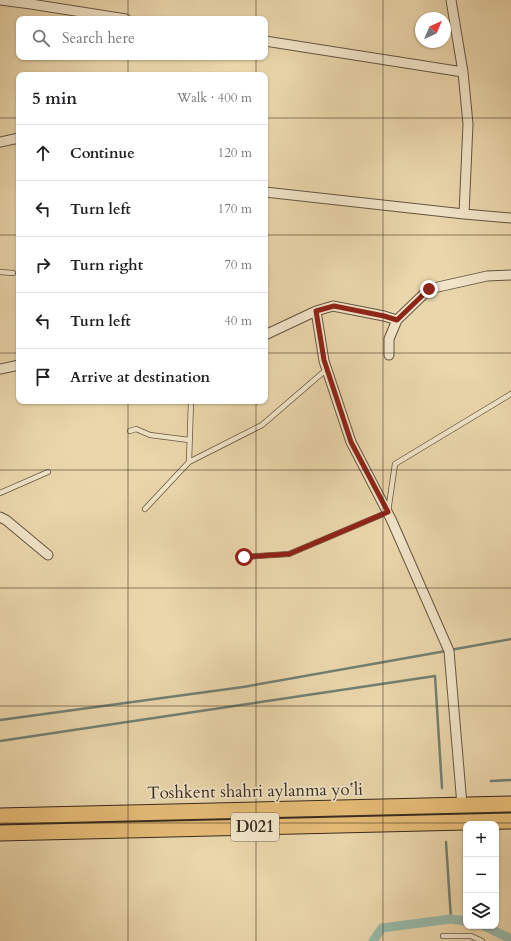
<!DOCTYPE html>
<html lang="en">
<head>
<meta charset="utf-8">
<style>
  :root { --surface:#fff; --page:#f6f6f6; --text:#202124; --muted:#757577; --line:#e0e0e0 }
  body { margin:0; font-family:Cardo,serif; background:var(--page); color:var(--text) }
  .controls { position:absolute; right:12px; bottom:12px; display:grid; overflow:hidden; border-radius:8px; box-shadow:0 1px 3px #0004 }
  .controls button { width:36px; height:36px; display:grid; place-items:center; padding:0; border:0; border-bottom:1px solid var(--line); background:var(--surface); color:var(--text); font:20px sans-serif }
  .compass { position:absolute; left:415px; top:12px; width:36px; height:36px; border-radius:50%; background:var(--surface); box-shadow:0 1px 3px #0004; rotate:44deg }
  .stop { position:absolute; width:12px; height:12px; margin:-9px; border:3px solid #8f2418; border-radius:50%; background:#fff }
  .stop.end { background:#8f2418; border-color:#fff; box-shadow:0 1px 4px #0008 }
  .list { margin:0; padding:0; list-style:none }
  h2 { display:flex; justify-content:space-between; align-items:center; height:52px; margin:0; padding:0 16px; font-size:17px }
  h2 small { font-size:13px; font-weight:400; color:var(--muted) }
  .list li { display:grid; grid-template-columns:26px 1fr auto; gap:12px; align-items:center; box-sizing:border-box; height:56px; padding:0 16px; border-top:1px solid var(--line) }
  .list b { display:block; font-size:15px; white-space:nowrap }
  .list em { font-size:13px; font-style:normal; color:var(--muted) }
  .icon { flex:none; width:22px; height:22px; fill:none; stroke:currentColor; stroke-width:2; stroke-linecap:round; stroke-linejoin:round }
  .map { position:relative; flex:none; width:511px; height:941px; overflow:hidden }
  .search { position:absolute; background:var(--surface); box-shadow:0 1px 3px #0004; left:16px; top:16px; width:252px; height:44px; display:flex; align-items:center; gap:10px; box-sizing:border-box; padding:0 14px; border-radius:8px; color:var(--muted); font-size:15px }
  .panel { position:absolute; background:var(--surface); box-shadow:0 1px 3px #0004; left:16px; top:72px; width:252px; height:332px; border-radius:8px }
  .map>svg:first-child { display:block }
</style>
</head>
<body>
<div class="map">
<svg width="511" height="941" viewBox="0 0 511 941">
  <rect width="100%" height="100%" fill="#ead6ab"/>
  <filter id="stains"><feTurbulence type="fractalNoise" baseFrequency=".005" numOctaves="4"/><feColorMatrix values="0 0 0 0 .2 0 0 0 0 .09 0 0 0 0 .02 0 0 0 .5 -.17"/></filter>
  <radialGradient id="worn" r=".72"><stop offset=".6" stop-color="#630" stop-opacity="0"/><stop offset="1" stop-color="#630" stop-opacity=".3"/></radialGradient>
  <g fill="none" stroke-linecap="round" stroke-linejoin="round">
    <path stroke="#728072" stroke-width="2.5" d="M450,650L511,639
      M0,720L243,687L446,651
      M0,741L435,676L442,788
      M491,781L511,780
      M446,842L451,919"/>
    <path stroke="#98b9a9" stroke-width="9" d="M484,926L511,939
      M373,941L382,928L451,919L466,921"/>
    <g stroke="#645642" stroke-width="6">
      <path id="service" d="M0,272L13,273
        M130,431L136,429L150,435L189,440
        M189,462L262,425L327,369
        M0,493L48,472
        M145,509L189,462L191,401
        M244,557L289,554L388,512L395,464L511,394
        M443,936H471L482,941"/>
    </g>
    <g stroke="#645642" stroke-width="11">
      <path id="minor" d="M0,0L31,4L126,19
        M451,0L463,72L468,124L464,214
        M265,41L463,72
        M0,142L19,138
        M265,192L464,214L511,218
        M316,311L324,361L351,442L391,519L449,651L462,805
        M265,335L316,311L333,306L384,316L397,320L429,289L487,276L511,275
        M389,355V339L397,320
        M0,369L19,365
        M0,517L6,520L48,555"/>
    </g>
    <g stroke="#382b1f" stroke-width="17">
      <path id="trunk" d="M0,816L511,804
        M0,833L511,821"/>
    </g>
    <use href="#service" stroke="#f1e4c8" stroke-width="4.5"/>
    <use href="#minor" stroke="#f1e4c8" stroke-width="9"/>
    <use href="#trunk" stroke="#e5bb76" stroke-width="15"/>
  </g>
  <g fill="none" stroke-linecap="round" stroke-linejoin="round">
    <path stroke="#8f2418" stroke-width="5" d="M244,557L289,554L388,512L351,442L324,360L316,311L334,306L384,316L397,320L429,289"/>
  </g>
  <path fill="none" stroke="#382b1f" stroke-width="1" stroke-opacity="0.55" d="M128,0V19M256,0V19M383,0V941M128,57V75M256,57V75M0,118H19M265,118H511M0,235H19M265,235H511M0,353H19M265,353H511M128,401V941M256,401V941M0,470H511M0,588H511M0,706H511M0,823H511"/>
  <g text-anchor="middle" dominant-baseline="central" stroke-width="3.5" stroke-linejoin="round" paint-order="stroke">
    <rect fill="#f1e4c8" stroke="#706252" stroke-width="1" x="231" y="813" width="48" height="28" rx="3"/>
    <g font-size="16" font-weight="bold" fill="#382b1f">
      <text x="255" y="827">D021</text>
    </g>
    <g font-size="17" fill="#382b1f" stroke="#f1e4c8">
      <text transform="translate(255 791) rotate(-1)">Toshkent shahri aylanma yoʻli</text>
    </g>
  </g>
  <rect width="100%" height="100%" filter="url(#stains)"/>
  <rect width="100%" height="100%" fill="url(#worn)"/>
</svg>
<div class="controls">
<button>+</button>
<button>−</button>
<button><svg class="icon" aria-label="layers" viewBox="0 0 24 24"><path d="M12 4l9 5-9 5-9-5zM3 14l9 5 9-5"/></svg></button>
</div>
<svg class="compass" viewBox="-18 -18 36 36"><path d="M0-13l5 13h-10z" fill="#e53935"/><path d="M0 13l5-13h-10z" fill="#757577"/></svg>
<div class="stop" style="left:244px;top:557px"></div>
<div class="stop end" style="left:429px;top:289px"></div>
<div class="search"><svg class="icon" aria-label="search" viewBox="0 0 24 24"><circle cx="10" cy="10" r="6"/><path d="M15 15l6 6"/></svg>Search here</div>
<section class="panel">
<h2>5 min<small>Walk · 400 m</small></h2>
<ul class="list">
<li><svg class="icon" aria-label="ahead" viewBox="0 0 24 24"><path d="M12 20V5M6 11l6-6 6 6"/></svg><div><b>Continue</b></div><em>120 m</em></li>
<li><svg class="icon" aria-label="left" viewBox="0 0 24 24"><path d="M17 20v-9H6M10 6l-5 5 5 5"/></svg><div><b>Turn left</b></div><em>170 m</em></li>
<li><svg class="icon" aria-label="right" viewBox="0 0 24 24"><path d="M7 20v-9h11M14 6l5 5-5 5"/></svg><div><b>Turn right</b></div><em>70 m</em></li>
<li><svg class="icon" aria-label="left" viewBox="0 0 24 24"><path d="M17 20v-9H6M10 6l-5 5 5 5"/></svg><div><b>Turn left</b></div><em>40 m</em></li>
<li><svg class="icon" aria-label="arrive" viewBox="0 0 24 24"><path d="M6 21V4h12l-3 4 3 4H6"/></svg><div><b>Arrive at destination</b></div></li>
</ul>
</section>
</div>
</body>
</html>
